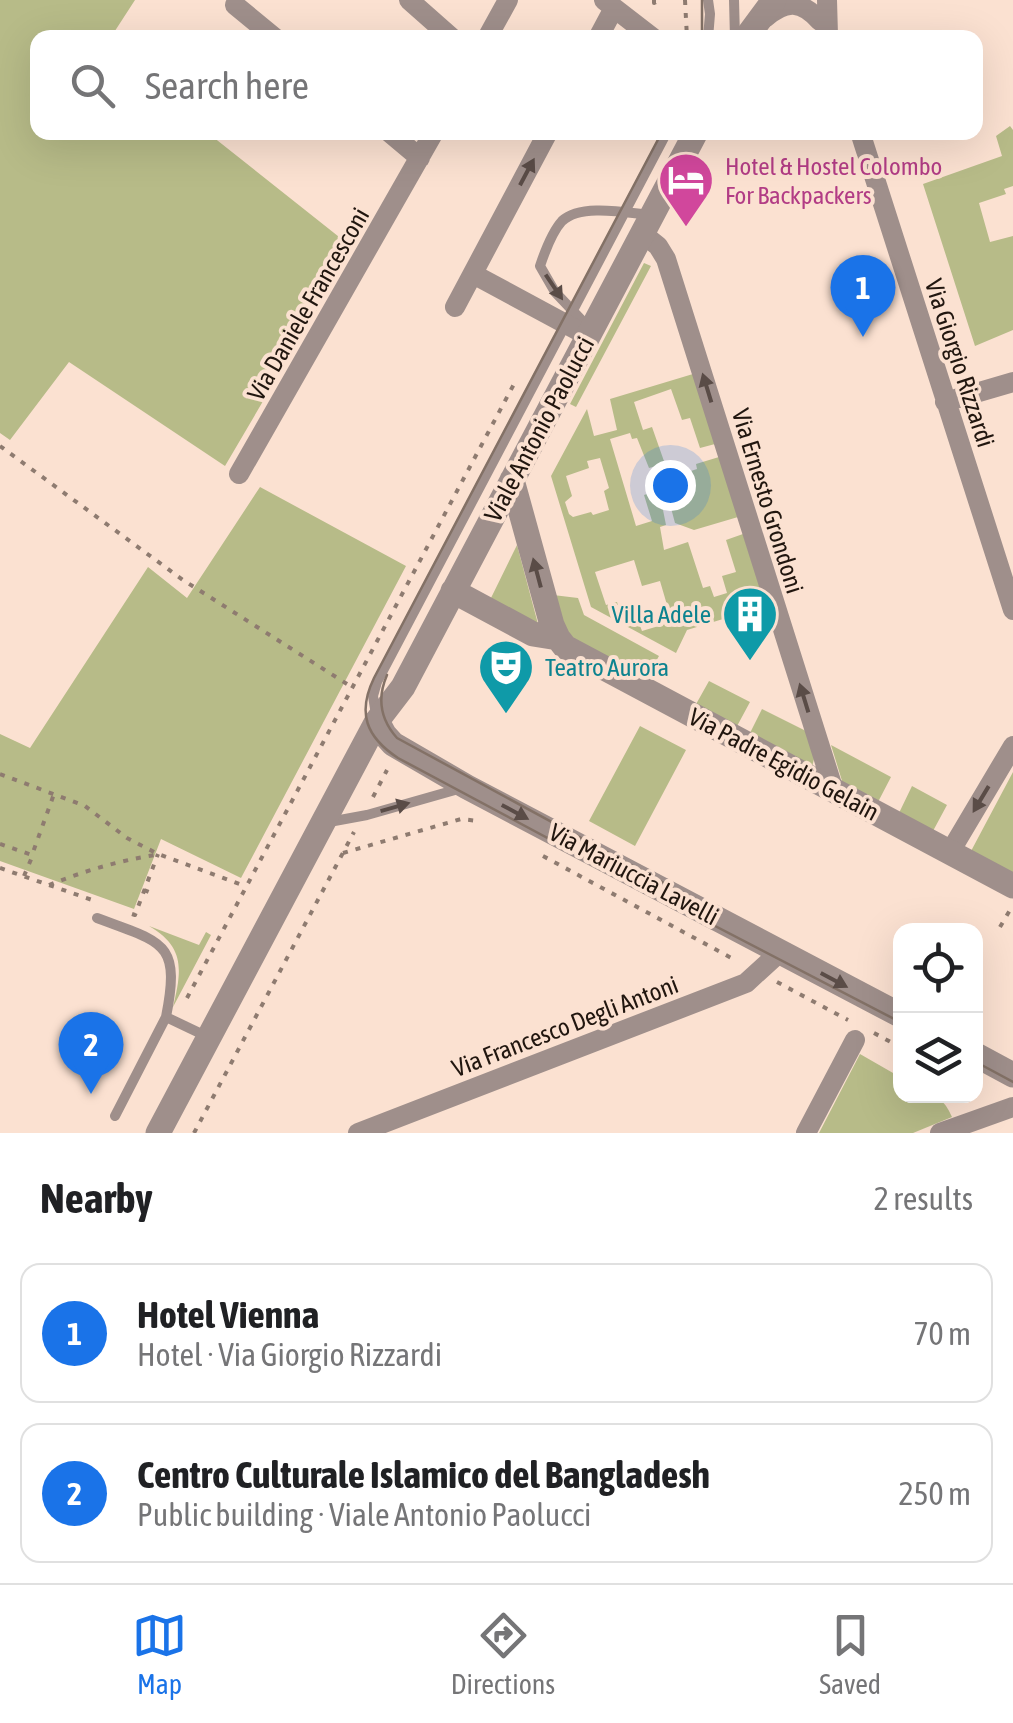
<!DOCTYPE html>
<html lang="en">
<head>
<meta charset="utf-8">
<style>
  :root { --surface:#fff; --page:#f2f2f2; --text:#202124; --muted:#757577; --line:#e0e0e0; --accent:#1a73e8 }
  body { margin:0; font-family:"Asap Condensed",sans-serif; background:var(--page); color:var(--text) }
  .controls { position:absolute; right:30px; bottom:30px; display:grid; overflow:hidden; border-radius:20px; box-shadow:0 10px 40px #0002 }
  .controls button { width:90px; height:90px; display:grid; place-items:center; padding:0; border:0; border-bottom:2px solid var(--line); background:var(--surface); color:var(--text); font:50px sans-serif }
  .you { position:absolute; left:670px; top:485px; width:35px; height:35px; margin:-25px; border:8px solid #fff; border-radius:50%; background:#1a73e8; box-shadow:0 0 0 15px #1a73e833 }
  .badge { display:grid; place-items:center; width:65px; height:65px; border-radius:50%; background:var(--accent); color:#fff; font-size:32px; font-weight:700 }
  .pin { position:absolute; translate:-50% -82px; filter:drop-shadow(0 2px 5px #0008) }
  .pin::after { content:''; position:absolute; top:52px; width:35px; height:30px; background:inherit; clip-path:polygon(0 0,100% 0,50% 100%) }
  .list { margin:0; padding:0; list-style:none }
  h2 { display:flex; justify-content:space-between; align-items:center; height:130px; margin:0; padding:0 40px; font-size:42px }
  h2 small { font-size:32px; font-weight:400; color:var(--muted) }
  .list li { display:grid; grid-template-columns:65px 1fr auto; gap:30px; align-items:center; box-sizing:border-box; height:140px; margin:0 20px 20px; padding:0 20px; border:2px solid var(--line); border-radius:20px }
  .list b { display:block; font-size:38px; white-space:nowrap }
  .list p { margin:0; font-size:32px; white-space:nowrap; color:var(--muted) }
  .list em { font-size:32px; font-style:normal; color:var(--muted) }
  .icon { flex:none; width:55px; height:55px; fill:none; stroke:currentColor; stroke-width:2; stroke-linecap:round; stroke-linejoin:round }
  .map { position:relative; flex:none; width:1013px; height:1133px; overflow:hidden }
  .search { position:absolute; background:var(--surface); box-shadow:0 10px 40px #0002; left:30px; right:30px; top:30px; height:110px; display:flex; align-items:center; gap:25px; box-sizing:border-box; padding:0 35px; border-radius:20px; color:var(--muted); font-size:38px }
  .sheet { height:450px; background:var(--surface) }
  nav { display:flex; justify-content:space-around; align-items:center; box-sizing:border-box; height:140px; border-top:2px solid var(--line); background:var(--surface); font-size:28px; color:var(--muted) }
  nav a { display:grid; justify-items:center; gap:5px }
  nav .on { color:var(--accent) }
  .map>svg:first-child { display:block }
</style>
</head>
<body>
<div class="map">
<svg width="1013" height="1133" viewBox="0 0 1013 1133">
  <rect width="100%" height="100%" fill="#fbe1d1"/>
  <path fill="#b7bb88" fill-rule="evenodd" d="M0,0H135L111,37L38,38V132L208,133L353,248L225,466L69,362L10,440L0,433Z
    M1010,126L1013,130V186L1004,189L1006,194L979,203L990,242L1013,236V330L975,346L923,184L1002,156L996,136Z
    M644,263L651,266L576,407L570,404Z
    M693,374L715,444L700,448L690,418L682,420L671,389L634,402L643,430L652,427L665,464L649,468L637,438L632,439L630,433L610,439L636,526L652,521L644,495L659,490L657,482L697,469L696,464L719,457L738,517L694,530L675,523L671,508L663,510L666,525L660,527L664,550L688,542L703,588L710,586L714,597L727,593L722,576L736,572L726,540L743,534L766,606L687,630L676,653L591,607L551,476L587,409L594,436L617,430L610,399ZM600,458L609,488L604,491L609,510L593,515L591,512L573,517L569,514L565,502L572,496L566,476L589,468L587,461ZM634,560L642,586L660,581L672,622L642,631L637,618L623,623L617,602L606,605L595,572Z
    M260,487L406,566L241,878L161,839L134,909L0,861V734L30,748L148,567L187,598Z
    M517,545L538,624L490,600Z
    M553,595L578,598L584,615L659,656L646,679L567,636Z
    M709,681L750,702L736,728L695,706Z
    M762,709L808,732L814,759L812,767L749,735Z
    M640,726L686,750L635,846L589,821Z
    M831,745L891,777L878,802L843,784Z
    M1013,772V875L970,853Z
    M912,786L947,805L933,831L899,813Z
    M149,926L199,945L206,932L211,935L173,1007C182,970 185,947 149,926Z
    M860,1054L900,1077V1096C927,1096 941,1090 952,1117L913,1133H819Z"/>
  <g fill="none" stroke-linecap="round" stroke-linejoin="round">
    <path stroke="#8e7b70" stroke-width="4" stroke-dasharray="5 8" stroke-linecap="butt" d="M654,0V3L660,0
      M685,0L687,38
      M0,446L183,580L347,684
      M0,774L85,806L127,838L158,854L242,885
      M373,797L387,770
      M0,844L32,855L54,794
      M343,853L461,819L478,821
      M543,856L737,961
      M0,868L95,901
      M24,876L32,857
      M49,885C84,871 118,861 155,855
      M144,890L156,895
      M132,914L135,915L158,854
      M1000,927L1010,910
      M777,982L848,1020
      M187,998L514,384
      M874,1033L900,1047
      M194,1133L354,832"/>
    <path stroke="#9f8f8b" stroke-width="10" d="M734,0L735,38
      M708,38L710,14L708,0
      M590,329L555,292L540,266C545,251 552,232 562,221C581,203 628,213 651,215
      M376,715L373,696L377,682L667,132
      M329,822L367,815L462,788
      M97,918C163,943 181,941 166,1017L208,1037
      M115,1116L166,1017"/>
    <path stroke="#9f8f8b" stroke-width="20" d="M409,0L452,38
      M604,0L653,38
      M827,0L828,35
      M235,5L275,38
      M765,18C786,0 801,0 820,21
      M487,38L508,0
      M598,38L614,8
      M389,132L420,158
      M860,132L1013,610
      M643,234L658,246L666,259L834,791
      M473,274L588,336
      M455,307L548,132
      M945,402L1013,382
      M239,474L434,132
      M950,852L1013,746
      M358,1133L746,983L781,951
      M806,1133L855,1040
      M940,1133L1013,1107"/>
    <path stroke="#9f8f8b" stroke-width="25" d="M746,38L774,0
      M512,480L552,625L558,638L565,647L1013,886
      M453,591L533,634L558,638
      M377,721L384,734L393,744L467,787L900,1015
      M976,1055L1013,1075
      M158,1133L377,721L403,687L696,132"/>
    <path stroke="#837166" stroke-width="2.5" d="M702,0V38
      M662,132L374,678C357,713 366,737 398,758L611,872L900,1022
      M387,675C377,698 380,719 397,738L675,889
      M976,1062L1013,1082"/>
  </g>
  <defs><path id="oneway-solid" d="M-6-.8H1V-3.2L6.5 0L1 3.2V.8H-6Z" transform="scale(2.5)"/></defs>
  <g fill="#5a4c47">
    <use href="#oneway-solid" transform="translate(527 172) rotate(-62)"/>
    <use href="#oneway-solid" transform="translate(554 287) rotate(56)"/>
    <use href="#oneway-solid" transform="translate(707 388) rotate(-107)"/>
    <use href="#oneway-solid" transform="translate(537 573) rotate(-105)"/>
    <use href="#oneway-solid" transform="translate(804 698) rotate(-107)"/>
    <use href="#oneway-solid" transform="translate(981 799) rotate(121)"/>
    <use href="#oneway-solid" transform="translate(395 807) rotate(-16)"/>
    <use href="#oneway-solid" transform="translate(515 812) rotate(28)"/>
    <use href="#oneway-solid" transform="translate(834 980) rotate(28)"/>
  </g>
  <defs>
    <g id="hotel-pin" transform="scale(2.875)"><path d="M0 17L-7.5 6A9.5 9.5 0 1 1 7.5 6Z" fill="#d1479c" stroke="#fbe1d1"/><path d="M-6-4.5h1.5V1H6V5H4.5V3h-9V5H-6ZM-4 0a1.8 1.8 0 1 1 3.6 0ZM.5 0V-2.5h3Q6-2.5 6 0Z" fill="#fff"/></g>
    <g id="building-pin" transform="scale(2.875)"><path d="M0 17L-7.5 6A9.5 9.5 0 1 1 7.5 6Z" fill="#0f9aa8" stroke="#fbe1d1"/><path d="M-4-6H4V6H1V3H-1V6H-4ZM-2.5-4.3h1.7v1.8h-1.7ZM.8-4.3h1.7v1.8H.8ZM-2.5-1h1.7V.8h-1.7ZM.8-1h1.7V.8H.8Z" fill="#fff"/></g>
    <g id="theatre-pin" transform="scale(2.875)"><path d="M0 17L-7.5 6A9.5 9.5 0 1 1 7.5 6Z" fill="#0f9aa8" stroke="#fbe1d1"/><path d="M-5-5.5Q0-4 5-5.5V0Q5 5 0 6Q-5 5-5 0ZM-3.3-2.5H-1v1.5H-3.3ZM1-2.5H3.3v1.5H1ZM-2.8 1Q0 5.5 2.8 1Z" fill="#fff"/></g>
  </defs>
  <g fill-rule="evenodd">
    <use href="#hotel-pin" x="686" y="180"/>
    <use href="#building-pin" x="750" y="614"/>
    <use href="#theatre-pin" x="506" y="667"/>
  </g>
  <g text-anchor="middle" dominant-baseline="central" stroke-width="8" stroke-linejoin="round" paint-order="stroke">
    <g font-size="25" fill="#b23c85" stroke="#fbe1d1" text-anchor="start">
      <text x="725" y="166">Hotel &amp; Hostel Colombo<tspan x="725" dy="29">For Backpackers</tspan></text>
    </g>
    <g font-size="25" fill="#21160f" stroke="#fbe1d1">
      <text transform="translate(308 304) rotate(-60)">Via Daniele Francesconi</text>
      <text transform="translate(960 363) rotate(72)">Via Giorgio Rizzardi</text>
      <text transform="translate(539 429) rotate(-62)">Viale Antonio Paolucci</text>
      <text transform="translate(768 501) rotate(73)">Via Ernesto Grondoni</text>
      <text transform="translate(784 764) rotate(28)">Via Padre Egidio Gelain</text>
      <text transform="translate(634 874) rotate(28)">Via Mariuccia Lavelli</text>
      <text transform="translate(565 1026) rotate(-21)">Via Francesco Degli Antoni</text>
    </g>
    <g font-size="25" fill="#0d838f" stroke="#fbe1d1" text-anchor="end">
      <text x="711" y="614">Villa Adele</text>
      <text x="545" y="667" text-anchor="start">Teatro Aurora</text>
    </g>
  </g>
</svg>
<div class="controls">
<button><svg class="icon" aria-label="locate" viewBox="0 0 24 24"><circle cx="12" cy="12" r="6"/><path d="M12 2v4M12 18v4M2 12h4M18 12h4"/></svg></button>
<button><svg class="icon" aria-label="layers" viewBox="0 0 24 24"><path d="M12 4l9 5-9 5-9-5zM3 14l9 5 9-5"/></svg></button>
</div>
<div class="you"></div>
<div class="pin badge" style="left:863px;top:337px">1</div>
<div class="pin badge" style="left:91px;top:1094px">2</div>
<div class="search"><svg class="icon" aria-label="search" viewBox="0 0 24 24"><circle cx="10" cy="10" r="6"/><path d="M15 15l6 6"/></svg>Search here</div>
</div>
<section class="sheet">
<h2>Nearby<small>2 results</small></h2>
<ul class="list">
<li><span class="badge">1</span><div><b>Hotel Vienna</b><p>Hotel · Via Giorgio Rizzardi</p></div><em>70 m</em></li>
<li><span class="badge">2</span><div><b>Centro Culturale Islamico del Bangladesh</b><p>Public building · Viale Antonio Paolucci</p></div><em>250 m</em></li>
</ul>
</section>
<nav>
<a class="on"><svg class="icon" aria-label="map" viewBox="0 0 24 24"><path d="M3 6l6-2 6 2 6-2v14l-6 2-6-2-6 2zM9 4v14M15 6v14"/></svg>Map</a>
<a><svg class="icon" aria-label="directions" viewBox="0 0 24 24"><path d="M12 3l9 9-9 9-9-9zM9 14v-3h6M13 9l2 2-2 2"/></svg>Directions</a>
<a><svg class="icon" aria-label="saved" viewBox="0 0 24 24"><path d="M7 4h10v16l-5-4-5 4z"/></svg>Saved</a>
</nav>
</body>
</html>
